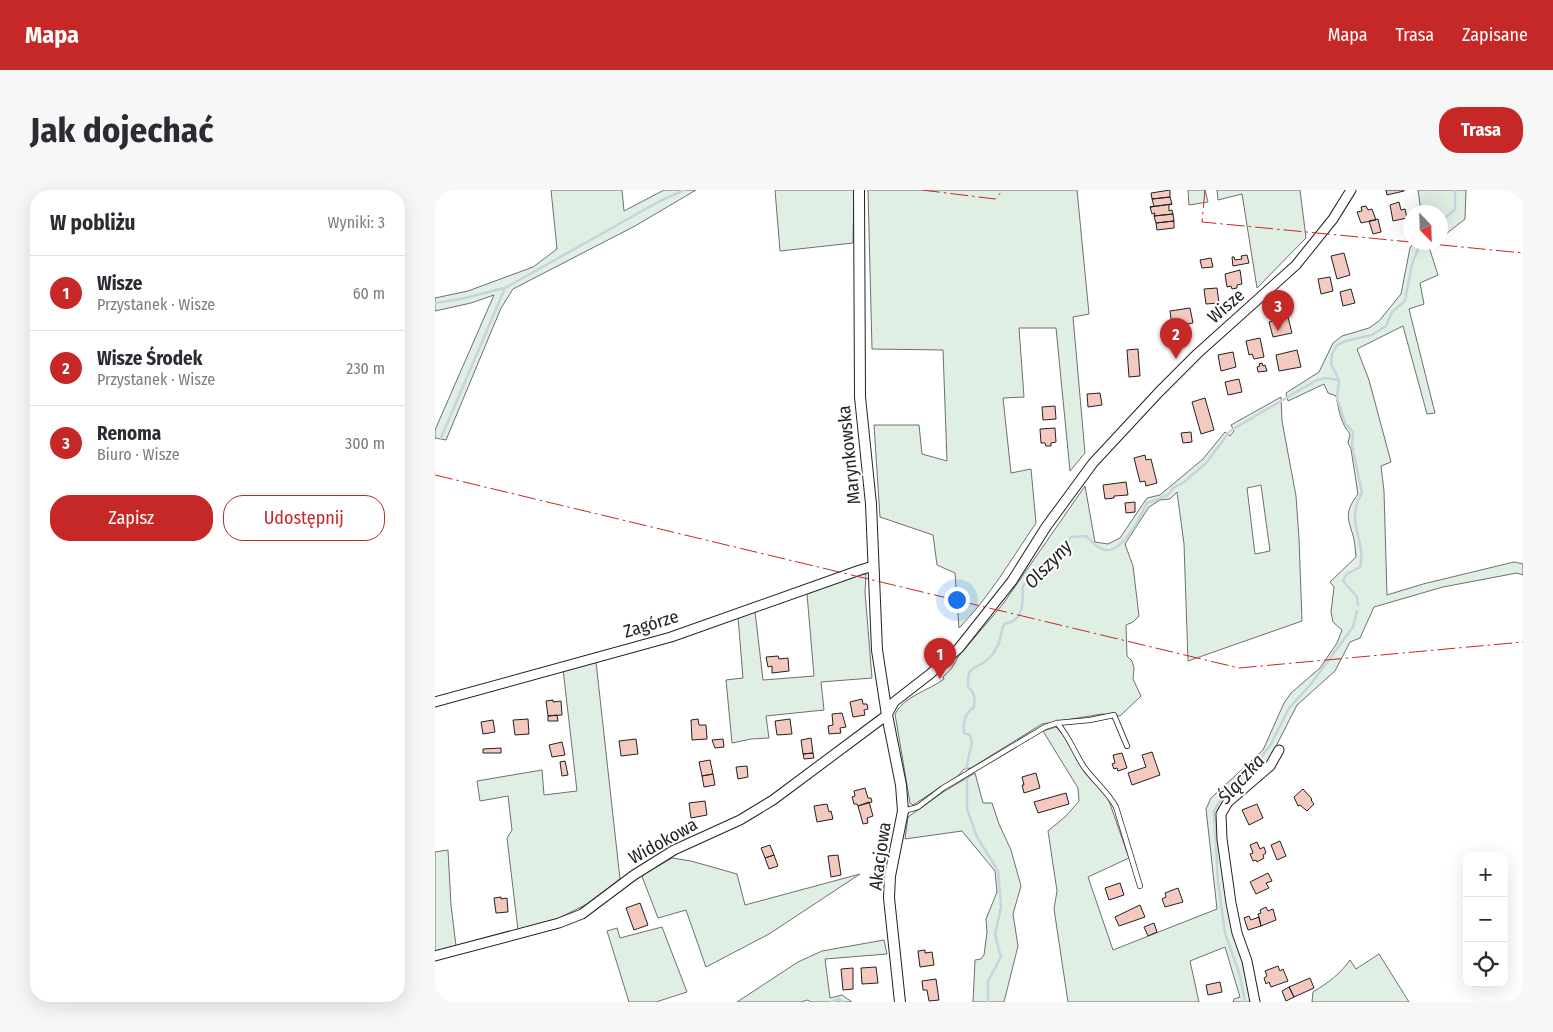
<!DOCTYPE html>
<html lang="pl">
<head>
<meta charset="utf-8">
<style>
  :root { --surface:#fff; --page:#f7f7f7; --text:#2b2b33; --muted:#7c7c81; --line:#e1e1e2; --accent:#c62828 }
  body { margin:0; font-family:"Fira Sans Condensed",sans-serif; background:var(--page); color:var(--text) }
  .controls { position:absolute; right:15px; bottom:15px; display:grid; overflow:hidden; border-radius:10px; box-shadow:0 5px 20px #0002 }
  .controls button { width:45px; height:45px; display:grid; place-items:center; padding:0; border:0; border-bottom:1px solid var(--line); background:var(--surface); color:var(--text); font:25px sans-serif }
  .compass { position:absolute; left:968px; top:15px; width:45px; height:45px; border-radius:50%; background:var(--surface); box-shadow:0 5px 20px #0002; rotate:157deg }
  .you { position:absolute; left:521px; top:409px; width:18px; height:18px; margin:-12px; border:4px solid #fff; border-radius:50%; background:#1a73e8; box-shadow:0 0 0 8px #1a73e833 }
  .badge { display:grid; place-items:center; width:32px; height:32px; border-radius:50%; background:var(--accent); color:#fff; font-size:16px; font-weight:700 }
  .pin { position:absolute; translate:-50% -41px; filter:drop-shadow(0 1px 2px #0008) }
  .pin::after { content:''; position:absolute; top:26px; width:18px; height:15px; background:inherit; clip-path:polygon(0 0,100% 0,50% 100%) }
  .list { margin:0; padding:0; list-style:none }
  h2 { display:flex; justify-content:space-between; align-items:center; height:65px; margin:0; padding:0 20px; font-size:21px }
  h2 small { font-size:16px; font-weight:400; color:var(--muted) }
  .list li { display:grid; grid-template-columns:32px 1fr auto; gap:15px; align-items:center; box-sizing:border-box; height:75px; padding:0 20px; border-top:1px solid var(--line) }
  .list b { display:block; font-size:19px; white-space:nowrap }
  .list p { margin:0; font-size:16px; white-space:nowrap; color:var(--muted) }
  .list em { font-size:16px; font-style:normal; color:var(--muted) }
  .actions { display:flex; gap:10px; padding:15px 20px }
  .actions a { flex:1; padding:11px 0; border:1px solid var(--accent); border-radius:20px; text-align:center; font-size:18px; color:var(--accent) }
  .actions .main { background:var(--accent); color:#fff }
  .icon { flex:none; width:28px; height:28px; fill:none; stroke:currentColor; stroke-width:2; stroke-linecap:round; stroke-linejoin:round }
  .map { position:relative; flex:none; width:1088px; height:812px; overflow:hidden; border-radius:20px }
  header { display:flex; align-items:center; gap:30px; box-sizing:border-box; height:70px; padding:0 25px; background:var(--accent); color:#fff }
  header strong { font-size:24px }
  nav { display:flex; gap:28px; margin-inline-start:auto; font-size:18px }
  .intro { display:flex; align-items:center; justify-content:space-between; box-sizing:border-box; height:120px; padding:0 30px }
  h1 { margin:0; font-size:35px }
  .button { padding:12px 22px; border-radius:20px; background:var(--accent); color:#fff; font-size:18px; font-weight:700 }
  main { display:flex; gap:30px; padding:0 30px }
  aside { flex:1; background:var(--surface); border-radius:20px; box-shadow:0 5px 20px #0002 }
  .map>svg:first-child { display:block }
</style>
</head>
<body>
<header>
<strong>Mapa</strong>
<nav><a>Mapa</a><a>Trasa</a><a>Zapisane</a></nav>
</header>
<div class="intro"><h1>Jak dojechać</h1><a class="button">Trasa</a></div>
<main>
<aside>
<h2>W pobliżu<small>Wyniki: 3</small></h2>
<ul class="list">
<li><span class="badge">1</span><div><b>Wisze</b><p>Przystanek · Wisze</p></div><em>60 m</em></li>
<li><span class="badge">2</span><div><b>Wisze Środek</b><p>Przystanek · Wisze</p></div><em>230 m</em></li>
<li><span class="badge">3</span><div><b>Renoma</b><p>Biuro · Wisze</p></div><em>300 m</em></li>
</ul>
<div class="actions"><a class="main">Zapisz</a><a>Udostępnij</a></div>
</aside>
<div class="map">
<svg width="1088" height="812" viewBox="0 0 1088 812">
  <rect width="100%" height="100%" fill="#fff"/>
  <path fill="#e0efe3" stroke="#6f6f6f" fill-rule="evenodd" d="M116,0H187L189,21L229,0H261L200,36L78,99L66,118L11,250L0,248V240L59,105L36,113L0,121V108L33,101L98,77L122,59Z
    M340,0H419L418,53L345,61Z
    M433,0H642L654,124L638,127L650,263L635,281L621,138H584L589,207L568,208L576,283L596,279L601,333C577,368 554,408 524,438L520,383L502,375L498,345L445,327L439,235H484L487,264L512,271L508,160L437,159Z
    M753,0H770L773,12L754,15Z
    M782,0H865L871,48L822,98L807,4L783,10Z
    M983,0H1031L1030,29L1006,48V22H986Z
    M978,53H1000L994,57L1003,85L985,93L989,114L974,119L1000,223L992,224L968,136L922,159L934,190L956,272L946,276L949,301L952,405L988,394L1079,372L1088,374V385L1082,383L1008,397L939,417L925,448L915,452L900,481L862,515L833,572L794,606L783,619L781,629L784,651L818,812H798L799,809L805,807L790,757L755,771L764,812H633L619,719L622,701L613,641L631,626L644,611L643,598L608,541L621,537L632,549L642,570L651,584L673,608L694,668L653,687L678,760L782,719L771,619L776,608L828,560L849,513L856,503L885,478L902,453L907,440L898,432L896,422L899,397L895,392L921,367C920,359 920,350 917,342C911,325 912,319 923,304L916,259L913,253L915,244C905,232 904,220 901,206L893,203L889,194L853,211L851,203L884,182L898,153L907,146L934,138L944,131L966,104L975,58Z
    M846,207L847,231L861,306L864,348L867,431L753,471L749,354L742,302L735,309L725,310L714,317L690,354L698,376L704,426L698,432L691,435L692,466L697,471L699,478L698,489L706,506L685,526L667,524L607,534L536,578L529,579L523,586L478,615L475,613L460,524C469,506 495,500 509,489L508,487L516,479L523,467L568,414L650,296L660,352L673,354L685,348L712,308L725,305L768,269L790,242L795,246L799,241L796,235ZM826,295L835,361L820,364L812,298Z
    M431,384L430,402L437,488L386,492L389,520L331,526L334,548L316,549L297,553L291,490L308,488L303,427L320,421L328,490L379,486L372,404L416,387Z
    M161,472L185,689L152,714L118,731L83,740L72,648L77,640L73,606L45,611L42,591L107,580L109,605L142,601L128,479Z
    M540,583L548,613H557L564,634L576,660L586,696L578,724L583,756L569,812H538L540,770L546,769L549,765L552,742L551,729L562,702L560,681L527,641L470,649L473,627L508,602Z
    M13,660L16,715L21,756L0,761V662Z
    M237,668L256,671L302,684L310,715L425,684L334,744L271,777L251,720L223,728L208,689L207,685Z
    M227,737L252,802L221,812H194L172,741L182,738L185,748Z
    M449,750L452,764L390,769L395,808L407,805L417,812H376L373,810L366,812H302L363,772L387,761Z
    M944,764L974,812H877L878,802C893,793 905,784 915,770L921,779Z"/>
  <g fill="none" stroke-linecap="round" stroke-linejoin="round">
    <path stroke="#c7d3dd" stroke-width="2.5" d="M1006,32L1020,19V0
      M0,113L26,109L69,98
      M6,248L70,98L223,12L249,0
      M923,415L922,407L908,391L912,384L925,377C932,350 909,333 927,303L917,255L918,242L910,233L902,208L904,190L896,174L897,164L902,155L911,151L937,145L951,136L957,122L970,111L977,74L986,52
      M531,579L537,552L535,545L529,543C528,531 529,525 539,517C540,508 540,503 533,497C532,474 539,481 552,470C556,467 560,461 562,457C566,450 566,441 569,434C591,430 587,413 588,396L597,385L607,383L636,347L651,346C656,350 661,357 667,359C686,367 706,326 712,313L733,305L738,298L748,293L771,273L795,241L880,191L890,188L904,190
      M532,589V619L542,647L563,681L566,717L560,745L566,767L553,791V812
      M396,812L404,809L408,812
      M810,812L805,786L790,743L783,692L779,621L793,598L817,580L836,554L854,518L876,494L918,437L922,421"/>
  </g>
  <path fill="#f3c9c0" stroke="#222" d="M735,0V7L717,9L716,3Z
    M951,0H969V1L952,5Z
    M735,7L737,14L715,17L719,16L717,9Z
    M964,12L966,20L970,19L972,28L958,31L955,15Z
    M737,14L734,15V21L737,20L738,24L719,26L720,23L717,24L715,17Z
    M931,16L933,20L937,19L941,30L926,33L922,22L927,21L926,17Z
    M738,24L739,31L721,33L719,26Z
    M943,29L946,42L938,44L934,31Z
    M739,31V38L722,40L721,33Z
    M909,63L915,85L902,89L896,66Z
    M812,65L814,73L798,76L797,67H799L800,70L807,69L806,66Z
    M776,68L778,77L767,78L765,70Z
    M805,80L807,94L802,95V98L797,99L796,96L792,97L790,84Z
    M895,87L898,101L886,104L883,89Z
    M782,98L784,113L771,114L769,99Z
    M916,99L920,113L908,116L905,102Z
    M755,118L758,133L737,136L735,121Z
    M853,127L857,143L838,147L834,132Z
    M825,148L829,167L819,169L817,164L814,165L811,151Z
    M703,159L705,186L694,187L692,160Z
    M862,160L866,177L844,181L841,165Z
    M798,162L801,177L786,181L783,165Z
    M827,173L828,176L830,175L832,181L823,182L822,177L825,176L824,174Z
    M804,189L807,202L793,205L790,192Z
    M665,203L667,215L653,217L652,204Z
    M770,208L779,240L766,244L757,212Z
    M620,216L621,229L608,230L607,217Z
    M620,238L621,252L616,253V256H611L610,253H606L605,239Z
    M756,242L757,252L748,253L746,243Z
    M710,265L711,270L716,269L722,293L711,296L710,291L705,292L699,268Z
    M691,292L693,305L679,306V308L670,309L668,295Z
    M700,312V322L691,323L690,313Z
    M343,466L344,469L353,468L354,481L337,483V476L333,477L331,467Z
    M427,509L428,514H432L433,519L429,520L430,525L418,527L415,512Z
    M118,510V512L126,511L127,525L113,526L111,511Z
    M407,523L411,537L405,538L406,543L394,544L393,536L398,535L397,524Z
    M122,525L123,531H113V526Z
    M93,529L94,544L80,545L78,530Z
    M263,529L264,535H271L272,549L257,550L256,530Z
    M355,529L357,544L342,545L340,531Z
    M58,530L60,542L48,544L46,532Z
    M376,548L378,563L368,564L366,550Z
    M201,549L203,564L186,566L184,551Z
    M288,549L289,557L280,558L277,550Z
    M127,552L130,565L117,567L114,555Z
    M66,558V563H48V559Z
    M717,562L725,585L697,595L693,583L711,577L707,565Z
    M378,563L379,568L369,569L368,564Z
    M687,563L692,578L683,581L682,578L679,579L677,574L680,573L678,565Z
    M275,570L278,584L267,586L264,572Z
    M130,571L133,585L127,586L125,572Z
    M312,576L313,587L303,589L301,577Z
    M601,583L605,598L589,603L587,595H589L587,587Z
    M278,584L280,595L269,597L267,586Z
    M430,598L433,608H436L437,612L423,616L422,614H419L417,607L420,606L419,601Z
    M868,599L877,609L876,610L879,614L872,621L865,615L863,616L859,607Z
    M631,603L634,614L603,623L599,612Z
    M270,611L272,625L256,628L254,613Z
    M434,612L438,626L432,628L433,633L428,634L423,616Z
    M392,614L394,622L396,621L398,629L382,632L379,616Z
    M822,614L828,628L814,635L807,620Z
    M845,651L851,666L842,670L836,655Z
    M822,652L825,659L829,657L831,663L828,665L829,668L822,672L821,670L818,671L815,664L818,663L815,655Z
    M335,655L339,665L330,668L326,658Z
    M339,665L343,676L334,679L330,668Z
    M403,665L406,685L396,687L393,666Z
    M833,683L837,691L831,693L834,698L821,704L815,692Z
    M685,693L689,705L674,710L670,698Z
    M743,698L748,712L730,717L727,709L731,707L730,703Z
    M66,707V709L72,708L73,722L61,723L59,708Z
    M205,713L213,735L199,740L191,718Z
    M705,715L710,727L684,736L680,727Z
    M831,717L833,721L838,719L841,730L826,736L823,724L826,723L825,720Z
    M814,726L816,730L824,727L826,736L813,740L809,728Z
    M719,733L722,742L713,746L709,737Z
    M490,760V763L497,762L499,775L485,777L483,761Z
    M843,776L845,781L848,779L853,791L836,797L834,792L831,794L829,788L832,786L830,781Z
    M441,777L443,793L427,794L426,778Z
    M418,778V799L408,800L406,779Z
    M875,788L879,798L859,807L854,797Z
    M501,789L504,810L494,811L492,800H488L487,791Z
    M785,792L787,802L773,805L771,795Z
    M854,797L859,807L851,811L847,801Z"/>
  <g fill="none" stroke-linecap="round" stroke-linejoin="round">
    <g stroke="#222" stroke-width="6">
      <path id="service" d="M622,533C634,546 639,562 649,577C659,591 673,602 681,617L705,696
        M469,621L483,617L508,598L610,537L622,533L655,530L679,525L692,556"/>
    </g>
    <g stroke="#222" stroke-width="11">
      <path id="minor" d="M0,512L236,447L425,380L438,376
        M0,766L124,733L147,724L199,685L239,660L305,630L338,610L452,525L459,512L495,484L524,458L577,391L611,337L658,273L724,202L762,164L861,75L898,29L916,0
        M820,812L812,771L802,743L796,713L787,649L786,624L793,612L835,576L844,560"/>
    </g>
    <g stroke="#222" stroke-width="12">
      <path id="tertiary" d="M424,0L425,207L436,314L442,460L452,525L466,595L468,621L455,686L454,708L465,812"/>
    </g>
    <use href="#service" stroke="#fff" stroke-width="4.5"/>
    <use href="#minor" stroke="#fff" stroke-width="9"/>
    <use href="#tertiary" stroke="#fff" stroke-width="10"/>
    <path stroke="#c62828" stroke-width="1" stroke-dasharray="18 4 2.5 4" stroke-linecap="butt" d="M487,0L560,9L568,0
      M770,0L767,32L976,52
      M976,52L1088,63
      M0,285L804,478L1088,452"/>
  </g>
  <g text-anchor="middle" dominant-baseline="central" stroke-width="4" stroke-linejoin="round" paint-order="stroke">
    <g font-size="18" fill="#222" stroke="#fff">
      <text transform="translate(791 116) rotate(-41)">Wisze</text>
      <text transform="translate(414 265) rotate(-96)">Marynkowska</text>
      <text transform="translate(216 434) rotate(-17)">Zagórze</text>
      <text transform="translate(228 651) rotate(-29)">Widokowa</text>
      <text transform="translate(445 666) rotate(-82)">Akacjowa</text>
    </g>
    <g font-size="19" font-style="italic" fill="#222" stroke="#fff">
      <text transform="translate(613 374) rotate(-46)">Olszyny</text>
      <text transform="translate(806 589) rotate(-48)">Ślączka</text>
    </g>
  </g>
</svg>
<div class="controls">
<button>+</button>
<button>−</button>
<button><svg class="icon" aria-label="locate" viewBox="0 0 24 24"><circle cx="12" cy="12" r="6"/><path d="M12 2v4M12 18v4M2 12h4M18 12h4"/></svg></button>
</div>
<svg class="compass" viewBox="-18 -18 36 36"><path d="M0-13l5 13h-10z" fill="#e53935"/><path d="M0 13l5-13h-10z" fill="#7c7c81"/></svg>
<div class="you"></div>
<div class="pin badge" style="left:505px;top:489px">1</div>
<div class="pin badge" style="left:741px;top:169px">2</div>
<div class="pin badge" style="left:843px;top:141px">3</div>
</div>
</main>
</body>
</html>
